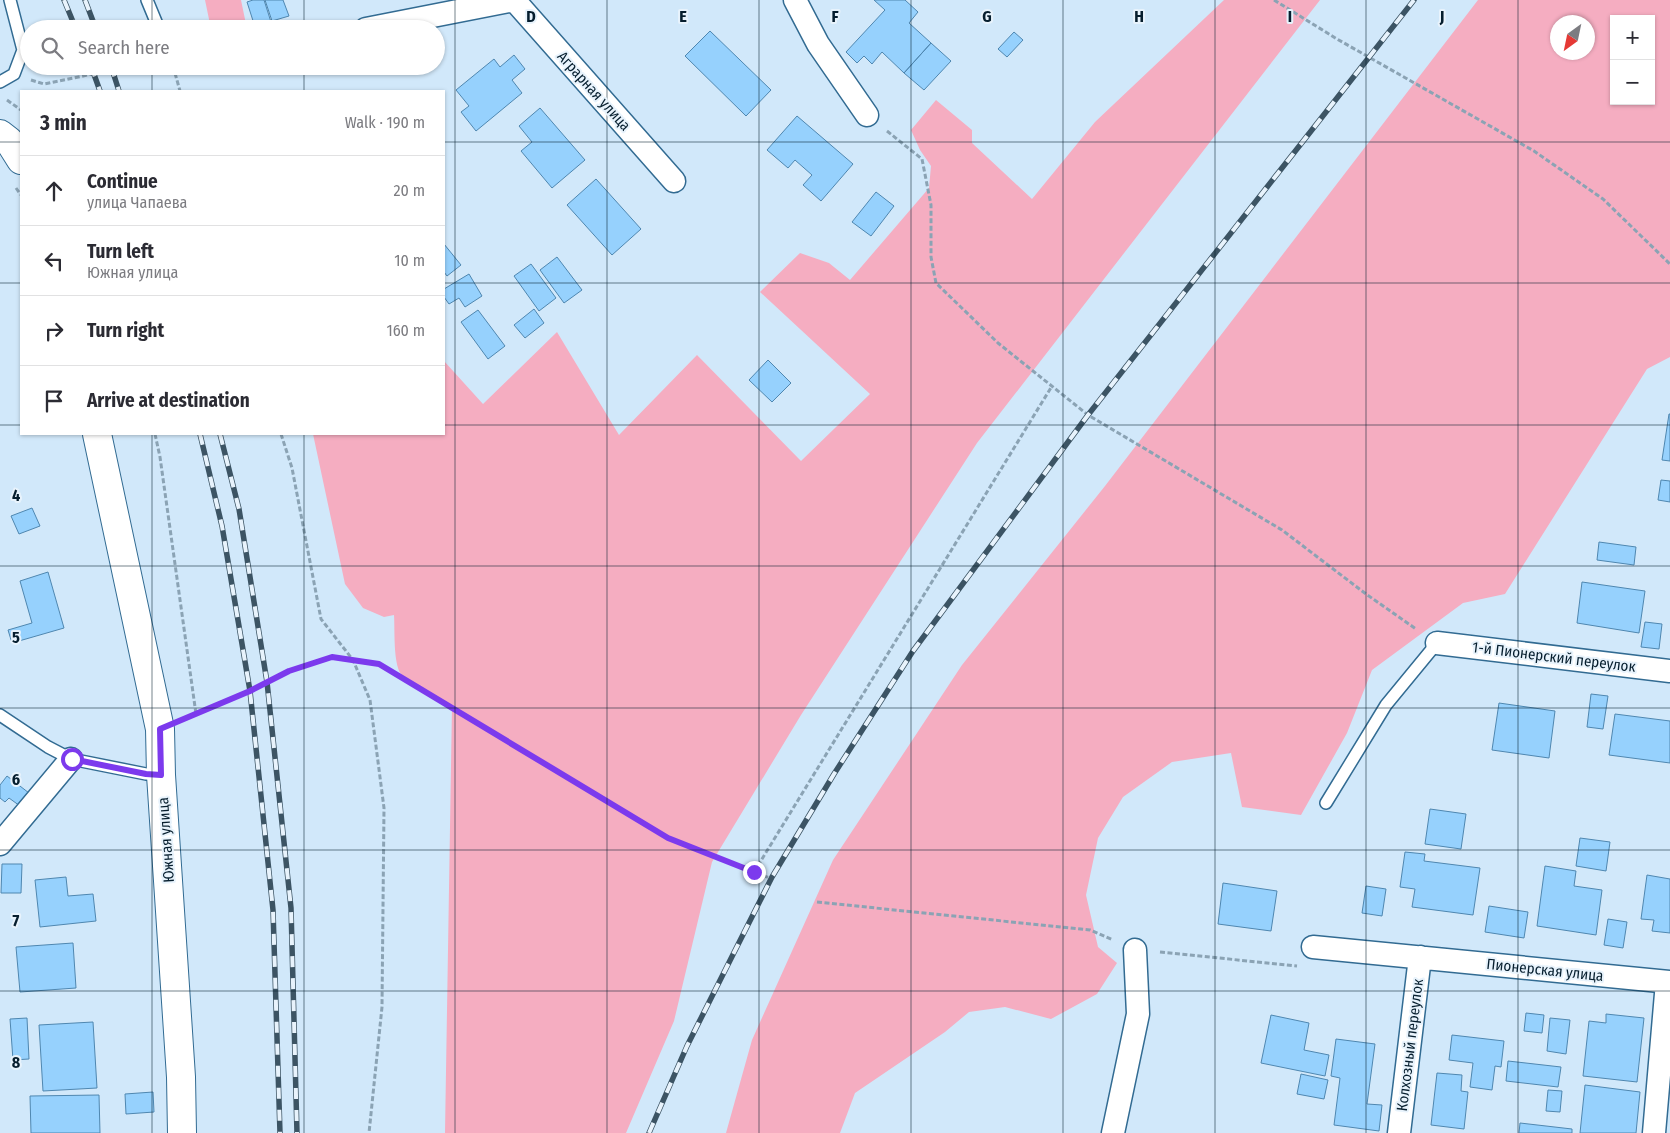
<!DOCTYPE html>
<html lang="en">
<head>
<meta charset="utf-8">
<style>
  :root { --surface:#fff; --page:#f2f2f3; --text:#2b2b33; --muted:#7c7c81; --line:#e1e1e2 }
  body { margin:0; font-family:"Fira Sans Condensed",sans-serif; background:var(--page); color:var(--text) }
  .controls { position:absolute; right:15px; top:15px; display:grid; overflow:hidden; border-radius:0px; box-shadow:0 1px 4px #0004 }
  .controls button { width:45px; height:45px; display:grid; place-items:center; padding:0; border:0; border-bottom:1px solid var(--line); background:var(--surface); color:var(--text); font:25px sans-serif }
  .compass { position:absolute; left:1550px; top:15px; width:45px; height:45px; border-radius:50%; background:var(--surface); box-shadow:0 1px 4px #0004; rotate:213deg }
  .stop { position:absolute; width:15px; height:15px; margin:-11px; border:4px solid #7c3aed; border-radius:50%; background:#fff }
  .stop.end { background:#7c3aed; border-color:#fff; box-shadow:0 1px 5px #0008 }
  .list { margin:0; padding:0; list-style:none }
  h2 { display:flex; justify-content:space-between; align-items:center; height:65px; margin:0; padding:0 20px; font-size:21px }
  h2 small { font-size:16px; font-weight:400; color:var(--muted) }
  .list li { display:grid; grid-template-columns:32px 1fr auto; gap:15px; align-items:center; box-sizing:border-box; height:70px; padding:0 20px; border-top:1px solid var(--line) }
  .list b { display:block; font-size:19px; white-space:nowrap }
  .list p { margin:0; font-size:16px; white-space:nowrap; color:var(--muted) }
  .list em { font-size:16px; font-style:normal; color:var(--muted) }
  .icon { flex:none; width:28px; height:28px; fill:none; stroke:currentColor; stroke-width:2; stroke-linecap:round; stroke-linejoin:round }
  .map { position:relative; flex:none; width:1670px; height:1133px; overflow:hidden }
  .search { position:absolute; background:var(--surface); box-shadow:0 1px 4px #0004; left:20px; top:20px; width:425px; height:55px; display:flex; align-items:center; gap:12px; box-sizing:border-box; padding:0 18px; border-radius:28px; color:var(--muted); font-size:19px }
  .panel { position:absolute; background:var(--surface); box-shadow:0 1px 4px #0004; left:20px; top:90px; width:425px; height:345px; border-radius:0px }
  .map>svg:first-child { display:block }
</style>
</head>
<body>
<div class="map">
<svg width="1670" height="1133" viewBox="0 0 1670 1133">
  <rect width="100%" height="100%" fill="#d1e8fa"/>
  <path fill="#f5adc1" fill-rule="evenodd" d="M205,0H241L247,29H213L210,24Z
    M1224,0H1320L977,443L801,715L712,862L674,1021L626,1133H445L452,705C437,697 412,688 401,674C393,663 395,629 394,615L384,617L363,608L345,584L313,434H444V361L483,404L557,332L619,435L697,355L801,461L870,394L760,292L800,253L829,263L850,280L929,188L931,166L920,150L911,130L936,100L972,130V143L1032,199L1095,122Z
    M1478,0H1670V357L1647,369L1505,594L1463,603L1372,670L1347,733L1301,815L1242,807L1231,753L1172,762L1123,797L1098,838L1086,895L1098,947L1117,963L1097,994L1051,1019L1005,1007L969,1012L945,1032L855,1093L840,1133H726L752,1040L833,860L962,665L1105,486ZM1614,19H1651V101H1614ZM1588,22V52H1558V22Z"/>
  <path fill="#96d1fd" stroke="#4f87b0" d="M253,0H264L271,22L255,27L247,2Z
    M265,0H283L289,16L272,21Z
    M874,0H905L918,12L909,23L931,43L904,73L882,52L872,64L864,56L857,63L846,52L885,10Z
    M710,31L771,90L746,116L685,56Z
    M1014,32L1023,40L1007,57L998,49Z
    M931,43L951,61L924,90L904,73Z
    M514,55L525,69L512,80L522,93L476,131L461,112L469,106L456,90L494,59L500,67Z
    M540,108L585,160L552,188L521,151L532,142L519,126Z
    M797,116L853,164L821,201L803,185L812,175L795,160L788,168L767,150Z
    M596,179L641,229L612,255L567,205Z
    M876,192L894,206L871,236L852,222Z
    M444,244L461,265L447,276L444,272Z
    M557,257L582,290L564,303L540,270Z
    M531,264L556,298L539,311L514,276Z
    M469,274L482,296L465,307L459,298L449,304L444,297V289Z
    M534,309L544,323L525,338L514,325Z
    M478,310L505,346L488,359L461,322Z
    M768,360L791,383L772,402L749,380Z
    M1669,414H1670V461L1662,460Z
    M1661,480L1670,481V502L1658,500Z
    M32,508L40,526L19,534L11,516Z
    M1599,542L1636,547L1634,565L1597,560Z
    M48,572L64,628L12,643L8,630L32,623L20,581Z
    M1582,582L1645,591L1639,633L1577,623Z
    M1645,622L1662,624L1659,649L1641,647Z
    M1591,694L1608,696L1603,729L1587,727Z
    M1499,703L1555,711L1549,758L1492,750Z
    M1615,714L1670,721V763L1609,755Z
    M7,776L29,793L20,806L9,798L5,802L0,798V785Z
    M1430,809L1466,814L1461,849L1425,844Z
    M1580,838L1610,842L1606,871L1576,866Z
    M1405,852L1425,854L1424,861L1480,868L1473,915L1412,907L1415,889L1400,887Z
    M2,864H22L21,893H1Z
    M1545,866L1576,871L1574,886L1602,890L1596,935L1537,926Z
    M1647,875L1670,879V933L1652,931L1654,920L1641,919Z
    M66,877L68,896L93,894L96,921L40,927L35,880Z
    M1223,883L1277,891L1271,931L1218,924Z
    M1366,886L1386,889L1382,916L1362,913Z
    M1489,906L1528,912L1524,938L1485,932Z
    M1608,919L1627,922L1623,948L1604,945Z
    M73,943L76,988L20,992L16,947Z
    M1526,1013L1544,1015L1542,1033L1524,1031Z
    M1606,1014L1644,1018L1637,1082L1583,1076L1589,1021L1606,1023Z
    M1271,1015L1309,1023L1304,1050L1329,1055L1325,1076L1261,1063Z
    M27,1018L29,1059L13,1060L10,1019Z
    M1550,1018L1570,1020L1566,1054L1547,1051Z
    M93,1022L97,1088L43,1091L39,1025Z
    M1452,1035L1504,1041L1501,1067L1495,1066L1492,1090L1470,1087L1473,1063L1449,1060Z
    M1336,1039L1375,1044L1367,1104L1382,1105L1379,1131L1334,1125L1340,1078L1331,1076Z
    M1508,1061L1561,1067L1558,1087L1506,1081Z
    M1437,1073L1462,1075L1461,1091L1468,1092L1464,1129L1431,1125Z
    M1301,1074L1328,1080L1324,1099L1297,1094Z
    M1585,1085L1640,1092L1636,1133H1580Z
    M1548,1090L1562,1091L1560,1112L1546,1111Z
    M153,1092L154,1112L126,1114L125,1094Z
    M99,1095L100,1133H31L30,1096Z
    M1520,1123L1572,1129V1133H1519Z"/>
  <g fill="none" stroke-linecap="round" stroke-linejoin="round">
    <g stroke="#326b92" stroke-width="14">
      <path id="lane" d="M147,0L159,29
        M0,82L14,74L23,50L10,0
        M0,715L48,747L71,759L146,774L161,775
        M1326,803L1386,705L1437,643"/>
    </g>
    <g stroke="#326b92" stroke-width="25">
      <path id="street" d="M514,0L674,181
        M795,0L818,44L867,115
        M366,29L514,0
        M1437,643L1670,671
        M0,844L71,759
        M1313,947L1670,982
        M1113,1133L1138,1014L1135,950
        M1399,1133L1420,957
        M1654,1133L1667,982"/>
    </g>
    <g stroke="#326b92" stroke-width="30">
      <path id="secondary" d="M0,134L9,141L21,160
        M97,434L160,729L161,775L181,1077L182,1133"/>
    </g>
    <path stroke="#8ba3b4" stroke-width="3" stroke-dasharray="5 2.5" stroke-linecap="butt" d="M1274,0L1337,39L1534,151L1603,199L1670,264
      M173,66L180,91
      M31,80L44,84L112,70L168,66
      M7,100L21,110
      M887,131L922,159L931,205V257L936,283L998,343L1088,415L1282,530L1366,594L1416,629
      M16,188L21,195
      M155,434L160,457L196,714
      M281,434L292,468L321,619L353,660L370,700L384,808L382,1007L369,1133
      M187,718L250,691L289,671L332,657L379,664L668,838L772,879
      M754,872L1052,386
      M817,902L1090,930L1113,940
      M1160,952L1297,966"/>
    <use href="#lane" stroke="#fff" stroke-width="11"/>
    <use href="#street" stroke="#fff" stroke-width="22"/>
    <use href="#secondary" stroke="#fff" stroke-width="28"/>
    <g stroke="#3c5464" stroke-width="5.5">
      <path id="rail" d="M64,0L76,29
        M85,0L96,29
        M91,66L100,91
        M111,66L119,91
        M200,434L222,526L250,691L273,910L280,1133
        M220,434L239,509L267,682L291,908L297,1133
        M649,1133L687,1046L772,877L834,774L913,651L1088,415L1414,0"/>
    </g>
    <use href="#rail" stroke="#e8f3fc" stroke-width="4" stroke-dasharray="11" stroke-linecap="butt"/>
  </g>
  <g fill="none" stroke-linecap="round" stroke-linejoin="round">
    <path stroke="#7c3aed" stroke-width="6" d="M72,759L146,774L161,775L160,729L250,691L289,671L332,657L379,664L668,838L754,872"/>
  </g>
  <path fill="none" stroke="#061e2e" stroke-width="1" stroke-opacity="0.55" d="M152,0V29M304,0V29M455,0V1133M607,0V1133M759,0V1133M911,0V1133M1063,0V1133M1215,0V1133M1366,0V1133M1518,0V1133M152,66V91M304,66V91M0,142H21M444,142H1670M0,283H21M444,283H1670M0,425H21M444,425H1670M152,434V1133M304,434V1133M0,566H1670M0,708H1670M0,850H1670M0,991H1670"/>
  <g text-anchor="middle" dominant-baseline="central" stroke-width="4" stroke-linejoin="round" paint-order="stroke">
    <g font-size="15" fill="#061e2e" stroke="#e8f3fc">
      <text transform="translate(594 91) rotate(48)">Аграрная улица</text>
      <text transform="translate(1554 657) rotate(7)">1-й Пионерский переулок</text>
      <text transform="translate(166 840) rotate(-94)">Южная улица</text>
      <text transform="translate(1545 970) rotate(6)">Пионерская улица</text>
      <text transform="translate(1410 1045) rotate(-83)">Колхозный переулок</text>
    </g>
  </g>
  <g font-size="16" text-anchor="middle" font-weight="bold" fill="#061e2e" stroke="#e8f3fc" stroke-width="4" stroke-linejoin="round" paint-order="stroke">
    <text x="531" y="22">D</text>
    <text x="683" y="22">E</text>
    <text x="835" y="22">F</text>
    <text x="987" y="22">G</text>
    <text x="1139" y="22">H</text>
    <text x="1290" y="22">I</text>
    <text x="1442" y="22">J</text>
    <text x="16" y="501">4</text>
    <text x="16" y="643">5</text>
    <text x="16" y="785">6</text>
    <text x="16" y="926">7</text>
    <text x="16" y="1068">8</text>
  </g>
</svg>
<div class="controls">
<button>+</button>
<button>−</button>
</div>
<svg class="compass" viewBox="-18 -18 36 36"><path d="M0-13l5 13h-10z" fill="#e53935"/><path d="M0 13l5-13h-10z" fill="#7c7c81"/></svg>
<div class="stop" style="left:72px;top:759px"></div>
<div class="stop end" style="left:754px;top:872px"></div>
<div class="search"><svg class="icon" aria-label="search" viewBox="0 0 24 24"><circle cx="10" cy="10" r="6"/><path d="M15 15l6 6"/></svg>Search here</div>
<section class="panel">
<h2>3 min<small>Walk · 190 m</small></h2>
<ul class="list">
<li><svg class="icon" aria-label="ahead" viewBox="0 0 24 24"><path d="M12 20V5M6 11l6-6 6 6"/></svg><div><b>Continue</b><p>улица Чапаева</p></div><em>20 m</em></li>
<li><svg class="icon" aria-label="left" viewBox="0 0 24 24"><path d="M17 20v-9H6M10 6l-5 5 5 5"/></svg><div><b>Turn left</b><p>Южная улица</p></div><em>10 m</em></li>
<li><svg class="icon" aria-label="right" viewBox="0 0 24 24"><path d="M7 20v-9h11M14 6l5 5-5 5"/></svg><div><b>Turn right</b></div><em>160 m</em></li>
<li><svg class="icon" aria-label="arrive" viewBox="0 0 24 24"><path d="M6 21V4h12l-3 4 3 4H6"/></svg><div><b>Arrive at destination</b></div></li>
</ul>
</section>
</div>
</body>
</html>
